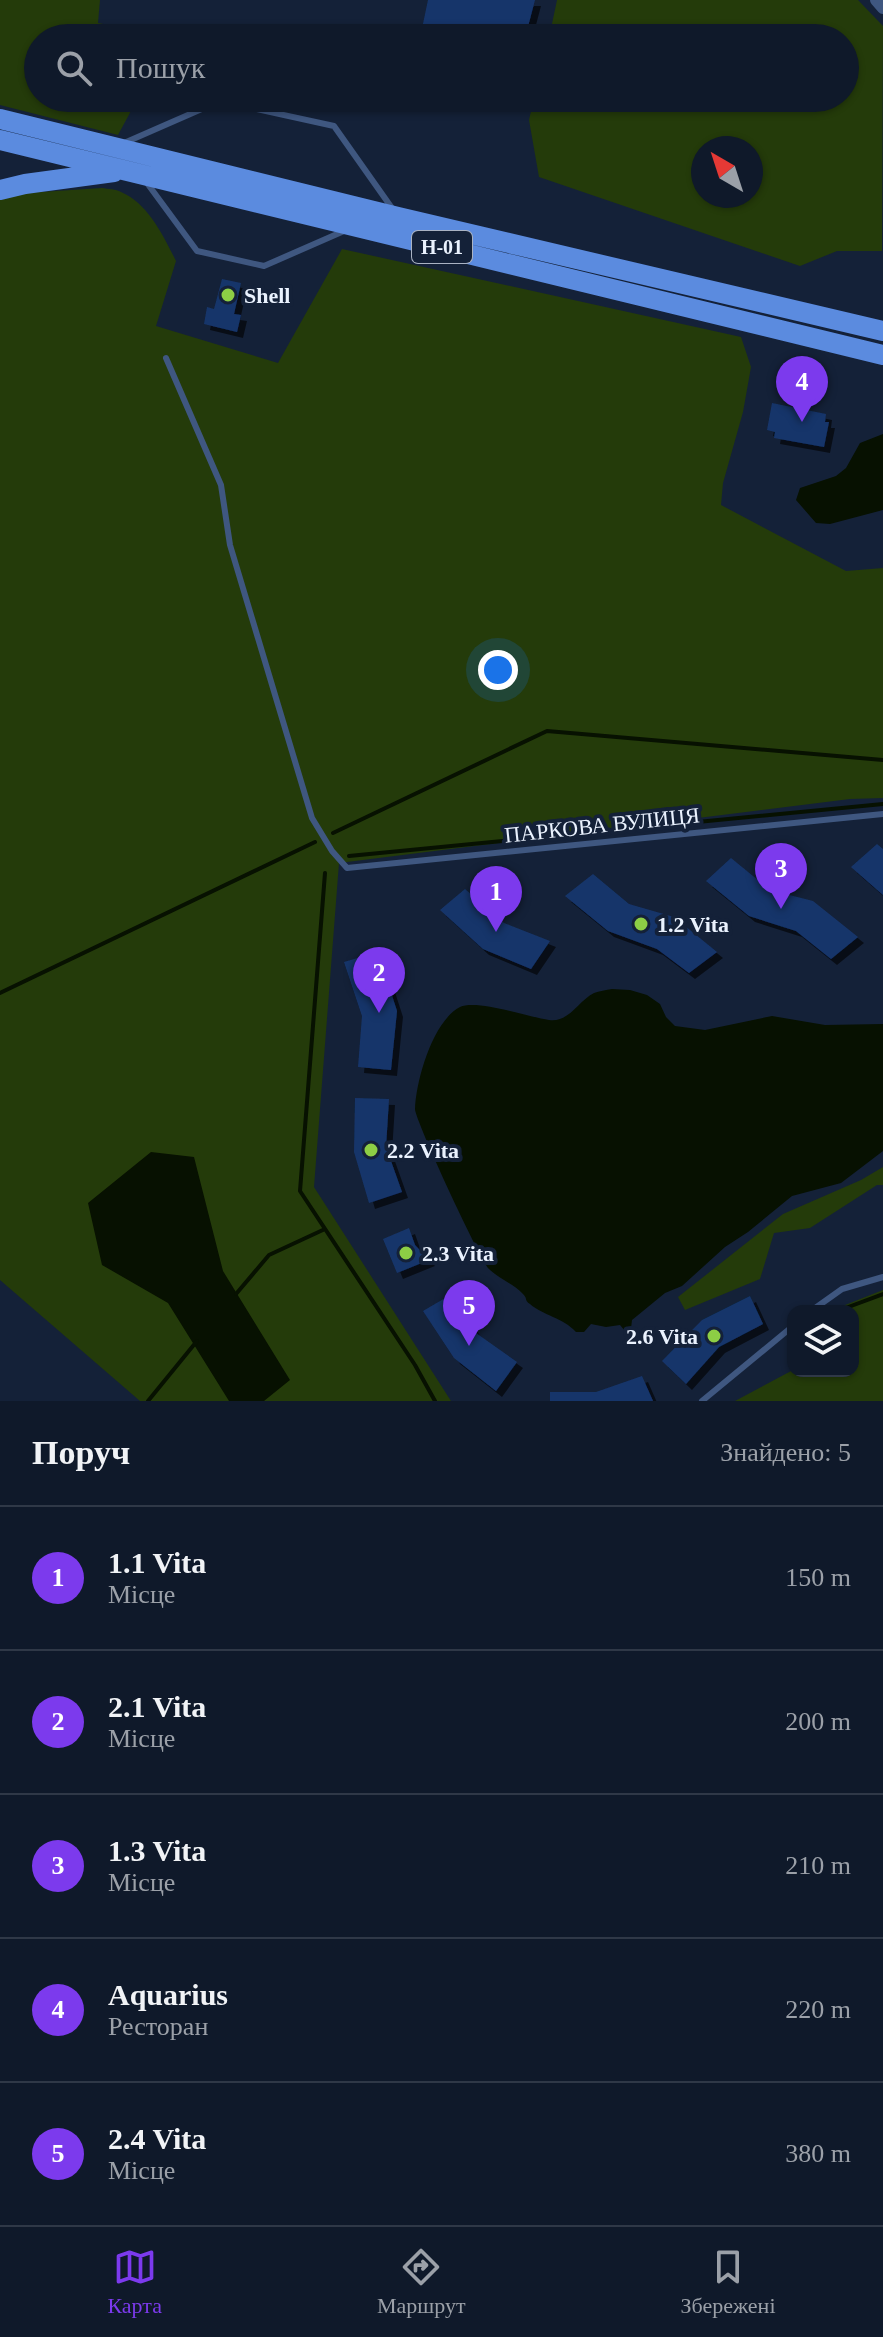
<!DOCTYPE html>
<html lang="uk">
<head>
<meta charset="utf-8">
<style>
  :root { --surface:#0f192a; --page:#182232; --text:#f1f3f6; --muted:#9ba0a8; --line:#2f3847; --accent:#7c3aed }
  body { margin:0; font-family:Georgia,serif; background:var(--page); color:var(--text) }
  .controls { position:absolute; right:24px; bottom:24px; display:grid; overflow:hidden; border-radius:16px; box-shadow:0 2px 6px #0004 }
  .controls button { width:72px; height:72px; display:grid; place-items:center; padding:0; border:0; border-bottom:2px solid var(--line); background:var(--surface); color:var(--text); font:40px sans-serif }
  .compass { position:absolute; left:691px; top:136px; width:72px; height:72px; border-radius:50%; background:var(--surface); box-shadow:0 2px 6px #0004; rotate:321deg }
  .you { position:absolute; left:498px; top:670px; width:28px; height:28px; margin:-20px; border:6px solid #fff; border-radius:50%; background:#1a73e8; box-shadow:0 0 0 12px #1a73e833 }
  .badge { display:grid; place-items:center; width:52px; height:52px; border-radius:50%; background:var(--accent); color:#fff; font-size:26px; font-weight:700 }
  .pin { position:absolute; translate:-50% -66px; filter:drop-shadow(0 2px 4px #0008) }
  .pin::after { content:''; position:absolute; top:42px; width:28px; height:24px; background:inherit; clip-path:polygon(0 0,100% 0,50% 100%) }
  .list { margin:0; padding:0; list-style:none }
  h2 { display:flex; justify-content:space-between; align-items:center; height:104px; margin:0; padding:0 32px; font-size:34px }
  h2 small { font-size:26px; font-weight:400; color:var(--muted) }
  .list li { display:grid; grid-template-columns:52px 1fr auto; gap:24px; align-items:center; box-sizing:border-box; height:144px; padding:0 32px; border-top:2px solid var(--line) }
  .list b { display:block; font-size:30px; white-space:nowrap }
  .list p { margin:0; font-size:26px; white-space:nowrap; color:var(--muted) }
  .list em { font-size:26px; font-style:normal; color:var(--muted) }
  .icon { flex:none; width:44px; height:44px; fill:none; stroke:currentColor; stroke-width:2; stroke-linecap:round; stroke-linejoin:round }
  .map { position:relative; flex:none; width:883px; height:1401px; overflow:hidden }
  .search { position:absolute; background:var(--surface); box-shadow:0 2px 6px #0004; left:24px; right:24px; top:24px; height:88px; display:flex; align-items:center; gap:20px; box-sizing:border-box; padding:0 28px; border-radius:44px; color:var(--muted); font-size:30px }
  .sheet { height:824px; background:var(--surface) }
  nav { display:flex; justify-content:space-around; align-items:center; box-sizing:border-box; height:112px; border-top:2px solid var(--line); background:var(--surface); font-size:22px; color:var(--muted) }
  nav a { display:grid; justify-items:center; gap:4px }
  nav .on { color:var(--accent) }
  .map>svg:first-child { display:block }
</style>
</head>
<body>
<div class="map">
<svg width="883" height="1401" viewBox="0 0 883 1401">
  <defs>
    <filter id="shadow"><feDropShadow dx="6" dy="6" stdDeviation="0" flood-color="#0009"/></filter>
  </defs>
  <rect width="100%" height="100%" fill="#142138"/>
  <path fill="#243b0a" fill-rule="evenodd" d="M0,0H100L98,23L157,34L156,38H38V98H138L118,135L0,105Z
    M557,0H858L883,26L882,251H837L800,266L539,177L529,120L534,98H845V38H549ZM703,148H751V196H703Z
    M102,188C108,189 116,189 121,192C148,203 164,237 176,261L156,326L278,363L342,249L741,337L751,367L743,412L723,483L721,505L846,571L883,568V798L850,799L339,863L314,1187L451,1401H140L0,1280V200L26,193Z
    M883,1167V1185H877L810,1228L774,1233L760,1279L685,1310L678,1297L783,1214L861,1180Z
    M883,1290V1401H735L793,1370L853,1371V1311L835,1309Z"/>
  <path fill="#071101" d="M883,434V510L830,524L816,523L796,500L800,488L836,476L846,468L860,443Z
    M612,989L630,990L647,995L660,1004L666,1017L675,1026L705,1030L772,1016L825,1025L883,1024V1151L841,1183L792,1196L748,1232L725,1247L682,1286L665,1293L632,1320L630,1337L620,1325L606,1327L591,1324L584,1332H576C562,1317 544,1316 530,1304C524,1300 528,1299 523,1294C514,1284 499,1279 489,1269C480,1260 415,1120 415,1109C416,1080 433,1021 460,1007C477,999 529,1017 549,1020C569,1023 578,1001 594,993C599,991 606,990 612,989Z
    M151,1152L194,1157L223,1271L290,1380L264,1401H229L168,1303L102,1265L88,1203Z"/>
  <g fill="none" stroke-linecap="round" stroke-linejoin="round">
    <path stroke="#071101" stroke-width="4" d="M333,833L547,731L883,760
      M349,856L883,804
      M325,873L300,1191L415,1365L435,1401
      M0,993L315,842
      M236,1294L269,1255L325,1229
      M843,1309L883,1294
      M148,1401L197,1341"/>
  </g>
  <path fill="#16356a" filter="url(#shadow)" d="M428,0H535L525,38H420Z
    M281,29L299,33L298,38H279Z
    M222,279L241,283L234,314L241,315L237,332L204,324L207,307L214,309Z
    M772,403L826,414L825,422H829L824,447L774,438L775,432L767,430Z
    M877,844L883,849V895L851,867Z
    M731,858L770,890L813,901L858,937L831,959L796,931L749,916L706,881Z
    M593,874L629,904L674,917L717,952L689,973L657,949L608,931L565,896Z
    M465,889L504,923L550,941L531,969L483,949L440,910Z
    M378,952L397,1011L391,1070L358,1067L362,1016L344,962Z
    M355,1098L389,1099L386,1147L402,1192L369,1203L354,1152Z
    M409,1228L415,1245L429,1260L397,1273L383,1239Z
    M452,1294L476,1333L517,1362L496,1391L454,1358L423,1311Z
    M750,1296L763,1324L719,1347L686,1384L662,1361L702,1320Z
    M642,1376L653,1401H550V1392H596Z"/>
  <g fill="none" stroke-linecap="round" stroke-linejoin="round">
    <path stroke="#3f5780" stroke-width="6" d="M124,143L220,101L334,126L394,211
      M147,183L197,251L264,266L344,231
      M166,358L221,485L230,545L312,818L332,851L347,868L883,814
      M811,1311L842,1289L883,1277
      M702,1401L793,1326"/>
    <path stroke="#3f5780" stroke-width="12" d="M876,0L883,8"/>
    <path stroke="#5b8bdf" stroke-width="20" d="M0,119L398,217L883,331
      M0,140L883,355
      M0,190L25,184L114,172"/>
  </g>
  <g fill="#8dce45" stroke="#142138" stroke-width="3">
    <circle cx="228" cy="295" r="8"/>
    <circle cx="641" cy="924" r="8"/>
    <circle cx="371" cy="1150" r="8"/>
    <circle cx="406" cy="1253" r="8"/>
    <circle cx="714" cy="1336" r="8"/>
  </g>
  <g text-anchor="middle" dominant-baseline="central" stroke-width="8" stroke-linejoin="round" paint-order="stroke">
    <rect fill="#142138" stroke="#aab3c3" stroke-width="2" x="412" y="231" width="60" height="32" rx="6"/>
    <g font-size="20" font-weight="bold" fill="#eaf2fe">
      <text x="442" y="247">Н-01</text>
    </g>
    <g font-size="22" font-weight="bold" fill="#eaf2fe" stroke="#142138" text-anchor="start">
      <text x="244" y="295">Shell</text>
      <text x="657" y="924">1.2 Vita</text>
      <text x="387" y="1150">2.2 Vita</text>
      <text x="422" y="1253">2.3 Vita</text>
      <text x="698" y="1336" text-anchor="end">2.6 Vita</text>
    </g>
    <g font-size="22" fill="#eaf2fe" stroke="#142138">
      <text transform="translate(602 825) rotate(-6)">ПАРКОВА ВУЛИЦЯ</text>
    </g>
  </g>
</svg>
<div class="controls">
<button><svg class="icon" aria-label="layers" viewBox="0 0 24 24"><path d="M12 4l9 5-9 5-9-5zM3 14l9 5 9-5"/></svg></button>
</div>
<svg class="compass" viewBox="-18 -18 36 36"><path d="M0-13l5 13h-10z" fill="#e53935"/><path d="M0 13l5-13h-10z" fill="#9ba0a8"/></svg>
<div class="you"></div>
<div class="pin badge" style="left:496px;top:932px">1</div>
<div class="pin badge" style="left:379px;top:1013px">2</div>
<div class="pin badge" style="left:781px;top:909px">3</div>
<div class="pin badge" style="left:802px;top:422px">4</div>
<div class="pin badge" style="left:469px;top:1346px">5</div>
<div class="search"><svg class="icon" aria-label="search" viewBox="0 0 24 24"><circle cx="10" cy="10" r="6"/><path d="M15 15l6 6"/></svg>Пошук</div>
</div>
<section class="sheet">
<h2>Поруч<small>Знайдено: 5</small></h2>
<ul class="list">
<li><span class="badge">1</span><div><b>1.1 Vita</b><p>Місце</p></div><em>150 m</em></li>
<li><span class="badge">2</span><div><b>2.1 Vita</b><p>Місце</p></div><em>200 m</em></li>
<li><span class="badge">3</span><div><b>1.3 Vita</b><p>Місце</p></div><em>210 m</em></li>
<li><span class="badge">4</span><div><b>Aquarius</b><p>Ресторан</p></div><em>220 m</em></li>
<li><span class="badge">5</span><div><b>2.4 Vita</b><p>Місце</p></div><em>380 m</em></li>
</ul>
</section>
<nav>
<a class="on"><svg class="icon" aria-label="map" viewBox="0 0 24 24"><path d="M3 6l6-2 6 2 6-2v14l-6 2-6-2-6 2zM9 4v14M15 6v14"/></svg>Карта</a>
<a><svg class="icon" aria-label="directions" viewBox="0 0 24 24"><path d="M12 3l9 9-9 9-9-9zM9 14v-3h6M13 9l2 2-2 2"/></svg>Маршрут</a>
<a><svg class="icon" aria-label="saved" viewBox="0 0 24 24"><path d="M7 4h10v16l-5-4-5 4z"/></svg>Збережені</a>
</nav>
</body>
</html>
